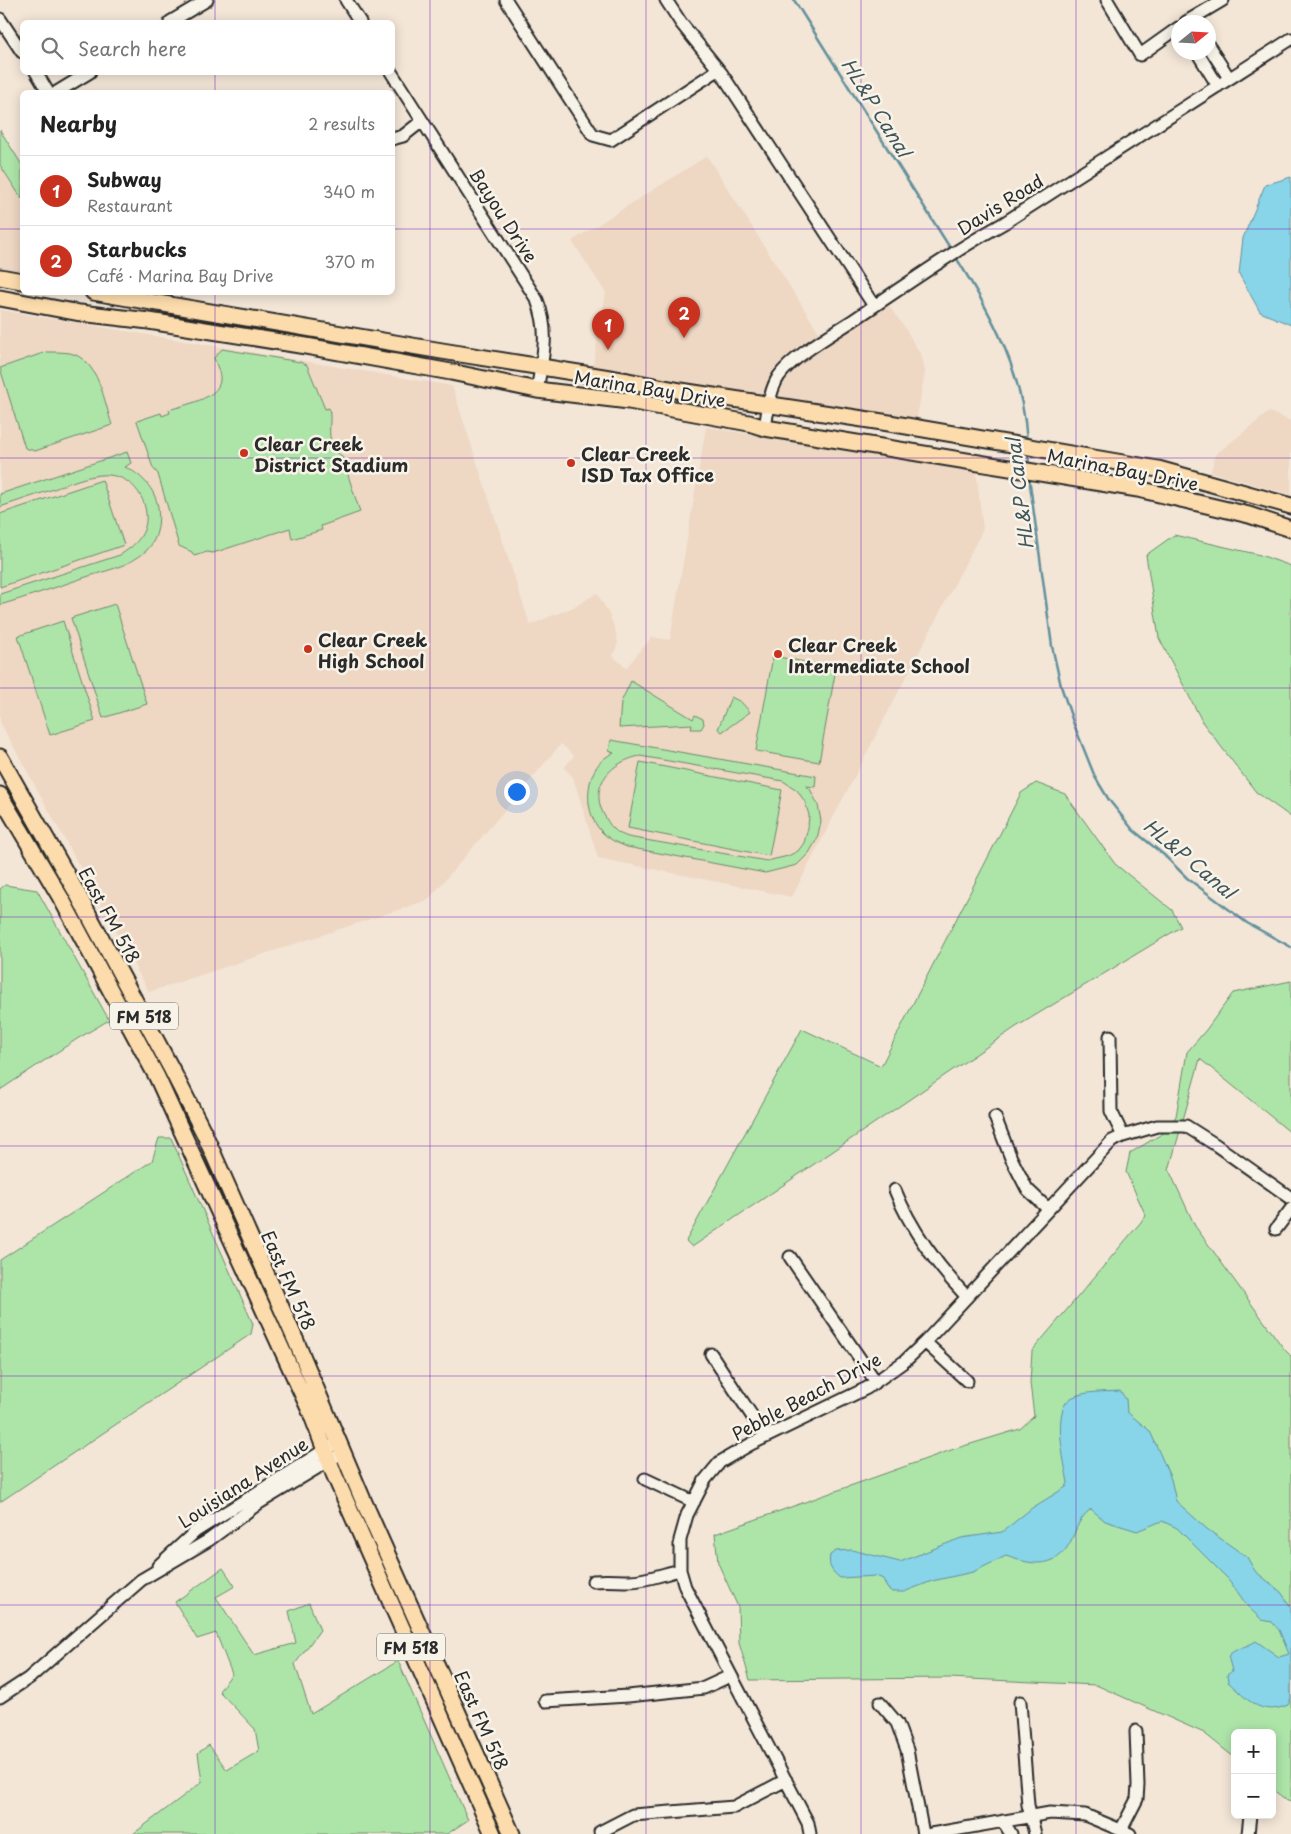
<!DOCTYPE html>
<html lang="en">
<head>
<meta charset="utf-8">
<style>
  :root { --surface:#fff; --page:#f6f6f6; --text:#222; --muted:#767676; --line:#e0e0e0; --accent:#c8321e }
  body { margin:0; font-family:"Playpen Sans",sans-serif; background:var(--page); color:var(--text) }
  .controls { position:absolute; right:15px; bottom:15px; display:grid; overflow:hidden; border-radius:8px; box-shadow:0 2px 12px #0003 }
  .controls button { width:45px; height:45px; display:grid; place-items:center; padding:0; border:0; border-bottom:1px solid var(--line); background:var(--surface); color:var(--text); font:25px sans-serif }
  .compass { position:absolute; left:1171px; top:15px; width:45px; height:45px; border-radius:50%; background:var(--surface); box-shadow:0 2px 12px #0003; rotate:72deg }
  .you { position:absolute; left:516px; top:791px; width:18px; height:18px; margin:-12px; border:4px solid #fff; border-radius:50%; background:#1a73e8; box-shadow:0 0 0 8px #1a73e833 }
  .badge { display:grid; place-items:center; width:32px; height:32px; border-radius:50%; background:var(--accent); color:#fff; font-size:16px; font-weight:700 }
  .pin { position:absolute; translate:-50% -41px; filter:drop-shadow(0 1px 2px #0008) }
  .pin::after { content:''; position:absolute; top:26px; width:18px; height:15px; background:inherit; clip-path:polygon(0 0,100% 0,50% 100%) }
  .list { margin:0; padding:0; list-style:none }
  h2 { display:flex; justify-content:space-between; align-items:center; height:65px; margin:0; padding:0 20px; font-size:21px }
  h2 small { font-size:16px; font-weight:400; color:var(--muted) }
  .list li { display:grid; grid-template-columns:32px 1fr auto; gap:15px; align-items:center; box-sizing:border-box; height:70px; padding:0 20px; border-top:1px solid var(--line) }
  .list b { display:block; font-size:19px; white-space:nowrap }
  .list p { margin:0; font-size:16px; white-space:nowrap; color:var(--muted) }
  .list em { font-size:16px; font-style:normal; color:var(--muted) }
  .icon { flex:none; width:28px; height:28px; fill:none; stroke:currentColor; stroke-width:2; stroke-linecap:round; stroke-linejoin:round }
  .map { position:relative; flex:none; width:1291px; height:1834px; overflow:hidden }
  .search { position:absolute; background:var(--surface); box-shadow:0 2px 12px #0003; left:20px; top:20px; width:375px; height:55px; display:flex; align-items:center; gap:12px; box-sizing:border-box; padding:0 18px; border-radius:8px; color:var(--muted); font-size:19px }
  .panel { position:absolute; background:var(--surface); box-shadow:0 2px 12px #0003; left:20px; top:90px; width:375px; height:205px; border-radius:8px }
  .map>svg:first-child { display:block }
</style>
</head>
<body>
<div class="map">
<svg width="1291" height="1834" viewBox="0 0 1291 1834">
  <rect width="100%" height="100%" fill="#f3e6d7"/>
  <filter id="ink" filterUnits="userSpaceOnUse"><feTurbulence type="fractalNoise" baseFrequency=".02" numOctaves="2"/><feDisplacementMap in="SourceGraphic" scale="10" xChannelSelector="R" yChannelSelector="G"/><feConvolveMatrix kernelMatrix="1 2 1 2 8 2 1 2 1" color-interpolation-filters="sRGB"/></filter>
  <g filter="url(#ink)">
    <path fill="#eed7c3" d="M707,156L827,345L887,303L905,328L922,357L925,372L916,423L592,371L606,293L572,241Z
      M0,165L22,199V275L0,271Z
      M0,310L452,386L530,625L576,606L597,593L609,614L615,629L618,643L613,656L626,668L652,637L670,640L706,427L976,471L983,529L792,897L598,858L573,777L564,768L574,756L561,744L428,900L149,992L0,722Z
      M1269,412L1291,421V495L1211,472L1215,455Z"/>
    <path fill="#ade5a9" stroke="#6c886a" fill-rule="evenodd" d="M0,130L22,165V199L0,165Z
      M222,349L300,362L307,365L325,409L329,408C332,421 327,433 332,444C337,455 344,455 348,468L346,469L360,512L321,526L322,530L292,539L290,528L213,553L207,552L194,556L192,552L179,546L158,474L153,468L137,421L161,413L162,416L170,413L169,410C183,405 219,399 220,380C221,374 216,364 214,358Z
      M46,352C54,352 62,352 70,353C99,360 104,401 112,425L35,451L25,448L0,368Z
      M127,452L131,463L125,467C141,474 155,489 158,507C160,522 158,539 147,550C130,567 103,571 80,579C54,588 27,597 0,605V594L120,555C136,545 148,533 146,513C143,487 121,470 94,476C81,478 67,484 54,489C36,495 18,501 0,507V494Z
      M102,480L124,545L0,587V514Z
      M1174,535L1260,555L1291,566V817L1256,792L1203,723L1159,638L1146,555Z
      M115,604L147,704L103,718L71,618Z
      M63,621L95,721L50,735L18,636Z
      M773,656L836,668L819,762L756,751Z
      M631,681L693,719L695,715L703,719L704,724L701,729H691L692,724L619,728L621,702Z
      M731,697L741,702L750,712L722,732L718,729Z
      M611,740L816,776L815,787L806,786L810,789L818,805L821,821L817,839L809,853L797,865L765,873L627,847C617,843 608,839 601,831C581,810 585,763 614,753L609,751ZM640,756L783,781L797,790L805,802L809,815L808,828L804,843L798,851L788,856L767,861L628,837C623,835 617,833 614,829C609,825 606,818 603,813C589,784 613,761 640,756Z
      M640,762L782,790L769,856L628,828Z
      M1036,783L1065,794L1115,864L1172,910L1181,927L1016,1027L692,1247L686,1241L802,1029L881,1066L1021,793Z
      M5,885L37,890L109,1020L77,1039L0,1090V889Z
      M1291,981V1133L1200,1059L1169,1170L1195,1226L1284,1349L1291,1356V1801L1285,1799L1272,1789V1733H1235V1758L1204,1733L1096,1685L949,1678L750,1680L739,1643L738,1607L718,1563L715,1534L954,1449L1020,1429L1034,1416L1030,1383L1032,1351L1146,1216L1126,1172L1130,1153L1165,1132L1176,1116L1187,1052L1206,1030L1233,993Z
      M159,1138H171L253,1324L251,1334L0,1502V1260L152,1161Z
      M223,1568L235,1586L216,1597L254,1655L296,1643L289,1611L309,1603L320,1630L295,1664L311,1714L398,1661L468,1820L447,1834H133L202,1782L198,1753L209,1745L227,1770L259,1751L255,1729L219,1691L232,1674L216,1633L197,1639L175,1602Z"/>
    <path fill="#88d4e8" stroke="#63909c" d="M1291,177V325L1260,312L1239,274L1243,238L1265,185Z
      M1120,1391L1126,1399L1127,1412L1150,1431L1171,1479L1176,1501L1207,1529L1247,1557L1255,1571L1281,1592L1291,1607V1698L1288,1705C1260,1717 1247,1699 1228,1682L1227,1675L1232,1671L1228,1656C1235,1648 1247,1647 1256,1641L1279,1657L1289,1654L1279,1630L1272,1622L1262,1620L1248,1607L1229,1580L1177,1528L1162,1521L1137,1531L1105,1521L1091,1509C1075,1521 1077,1534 1066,1549C1051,1570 1026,1563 1006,1556L973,1572L932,1581L904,1592H892L887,1588L883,1579L876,1576L840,1578C831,1571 828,1566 830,1555L836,1551L852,1550L900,1562L961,1538L1002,1532L1032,1508L1066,1487L1068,1483C1065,1465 1050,1406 1073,1397C1086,1391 1105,1392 1120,1391Z"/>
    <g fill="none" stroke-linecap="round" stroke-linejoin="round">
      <path stroke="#63909c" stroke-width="2.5" d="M794,0L952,251
        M955,256C992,314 1023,372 1027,442
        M1028,452L1029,467
        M1029,477L1052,646L1061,686L1073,722L1095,777L1109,800L1133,830L1164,855L1187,878L1247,923L1291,947"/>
      <g stroke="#2b2b2b" stroke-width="15">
        <path id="minor" d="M346,0L360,22
          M506,0L593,135L611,140L718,70
          M666,0L681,23L722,74L874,306
          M1107,0L1140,55L1178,28
          M0,19L22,52
          M170,22L207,0
          M1186,22L1223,0
          M1208,45L1229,78
          M1197,52L1218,86
          M36,72L48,92
          M391,72L537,300C550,333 543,356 537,390
          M57,92L90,72
          M392,139L403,136L422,121
          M765,428C768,411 769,391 779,376C793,356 834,333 855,319C904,286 952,252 1004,223L1291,39
          M1110,1036L1111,1111L1123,1136
          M995,1117L1011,1158L1027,1189L1048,1209
          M895,1190C910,1228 938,1267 967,1297
          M1276,1229L1291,1209
          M790,1257L876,1382
          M925,1342L967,1381
          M711,1354L766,1437
          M645,1479L694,1502
          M158,1566L196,1531L331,1446
          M593,1581C606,1580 617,1581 629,1581C646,1581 663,1574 680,1570
          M0,1697L29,1678L141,1580L209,1540L259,1503L335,1457
          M545,1701L628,1696L704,1688L730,1676
          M1020,1702L1028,1805L1035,1834
          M880,1703L897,1723L907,1750L923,1834
          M1003,1821L1011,1834
          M1121,1830L1137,1799L1138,1785L1136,1731
          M601,1834L600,1832L633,1815L734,1807L786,1780
          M810,1834L808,1823L685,1587L680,1570V1540L687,1515L705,1480L720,1462L751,1444L867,1388L905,1361L925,1342L1112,1141L1123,1136L1157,1126H1186L1216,1145L1291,1198
          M931,1834L1050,1813L1085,1815L1130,1834
          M1248,1834L1250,1815"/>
      </g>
      <g stroke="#2b2b2b" stroke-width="19">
        <path id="major" d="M0,277L22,281
          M93,292L442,351L628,381L681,391L889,423L1158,469L1291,506
          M0,298L80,313L149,321L306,346L451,372L537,390L629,401L749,423L765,428L1138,489L1249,515L1291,529
          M0,757L77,893L172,1070L204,1133L296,1341L363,1500L512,1834
          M0,795L62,900L157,1077L311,1413L334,1474L493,1834"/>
      </g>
      <use href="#minor" stroke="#f7f3e8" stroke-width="11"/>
      <use href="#major" stroke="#fcdcac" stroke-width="15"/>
    </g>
  </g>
  <path fill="none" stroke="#7b2cbf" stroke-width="1" stroke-opacity="0.55" d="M215,0V22M430,0V1834M646,0V1834M861,0V1834M1076,0V1834M215,72V92M0,229H22M392,229H1291M215,292V1834M0,458H1291M0,688H1291M0,917H1291M0,1146H1291M0,1376H1291M0,1605H1291"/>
  <g fill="#c8321e" stroke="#f7f3e8" stroke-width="2">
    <circle cx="244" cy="453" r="5"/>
    <circle cx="571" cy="463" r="5"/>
    <circle cx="308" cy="649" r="5"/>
    <circle cx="778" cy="654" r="5"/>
  </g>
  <g text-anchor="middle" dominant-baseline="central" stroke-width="5" stroke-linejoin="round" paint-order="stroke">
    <g fill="#f7f3e8" stroke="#686764" stroke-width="1">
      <rect x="110" y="1002.5" width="68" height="27" rx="4"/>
      <rect x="377" y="1633.5" width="68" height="27" rx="4"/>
    </g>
    <g font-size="16" font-weight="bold" fill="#2b2b2b">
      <text x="144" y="1016">FM 518</text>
      <text x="411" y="1647">FM 518</text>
    </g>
    <g font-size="18" fill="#2b2b2b" stroke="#f7f3e8">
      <text transform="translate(1000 204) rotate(-32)">Davis Road</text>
      <text transform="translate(504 215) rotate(57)">Bayou Drive</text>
      <text transform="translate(650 388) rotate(9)">Marina Bay Drive</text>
      <text transform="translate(1123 469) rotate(11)">Marina Bay Drive</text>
      <text transform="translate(110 915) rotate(61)">East FM 518</text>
      <text transform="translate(289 1280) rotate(66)">East FM 518</text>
      <text transform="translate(806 1396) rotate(-28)">Pebble Beach Drive</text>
      <text transform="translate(243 1482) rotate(-33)">Louisiana Avenue</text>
      <text transform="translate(482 1720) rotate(66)">East FM 518</text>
    </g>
    <g font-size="18" font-weight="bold" fill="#2b2b2b" stroke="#f7f3e8" text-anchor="start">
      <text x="254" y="443">Clear Creek<tspan x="254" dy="21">District Stadium</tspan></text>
      <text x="581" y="453">Clear Creek<tspan x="581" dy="21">ISD Tax Office</tspan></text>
      <text x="318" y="639">Clear Creek<tspan x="318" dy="21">High School</tspan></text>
      <text x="788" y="644">Clear Creek<tspan x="788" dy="21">Intermediate School</tspan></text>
    </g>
    <g font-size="19" font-style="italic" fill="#42555a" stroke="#f7f3e8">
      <text transform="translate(877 107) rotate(58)">HL&amp;P Canal</text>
      <text transform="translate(1019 494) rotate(-97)">HL&amp;P Canal</text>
      <text transform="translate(1190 858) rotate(40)">HL&amp;P Canal</text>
    </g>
  </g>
</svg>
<div class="controls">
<button>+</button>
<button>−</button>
</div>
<svg class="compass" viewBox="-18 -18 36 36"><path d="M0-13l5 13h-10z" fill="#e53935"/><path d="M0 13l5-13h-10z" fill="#767676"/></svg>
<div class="you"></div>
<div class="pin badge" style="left:608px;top:350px">1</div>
<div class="pin badge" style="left:684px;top:338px">2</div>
<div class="search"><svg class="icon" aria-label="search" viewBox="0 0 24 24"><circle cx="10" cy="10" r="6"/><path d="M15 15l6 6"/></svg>Search here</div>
<section class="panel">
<h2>Nearby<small>2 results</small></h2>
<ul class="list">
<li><span class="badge">1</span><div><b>Subway</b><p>Restaurant</p></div><em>340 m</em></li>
<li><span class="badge">2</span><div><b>Starbucks</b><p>Café · Marina Bay Drive</p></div><em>370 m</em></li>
</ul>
</section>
</div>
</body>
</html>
